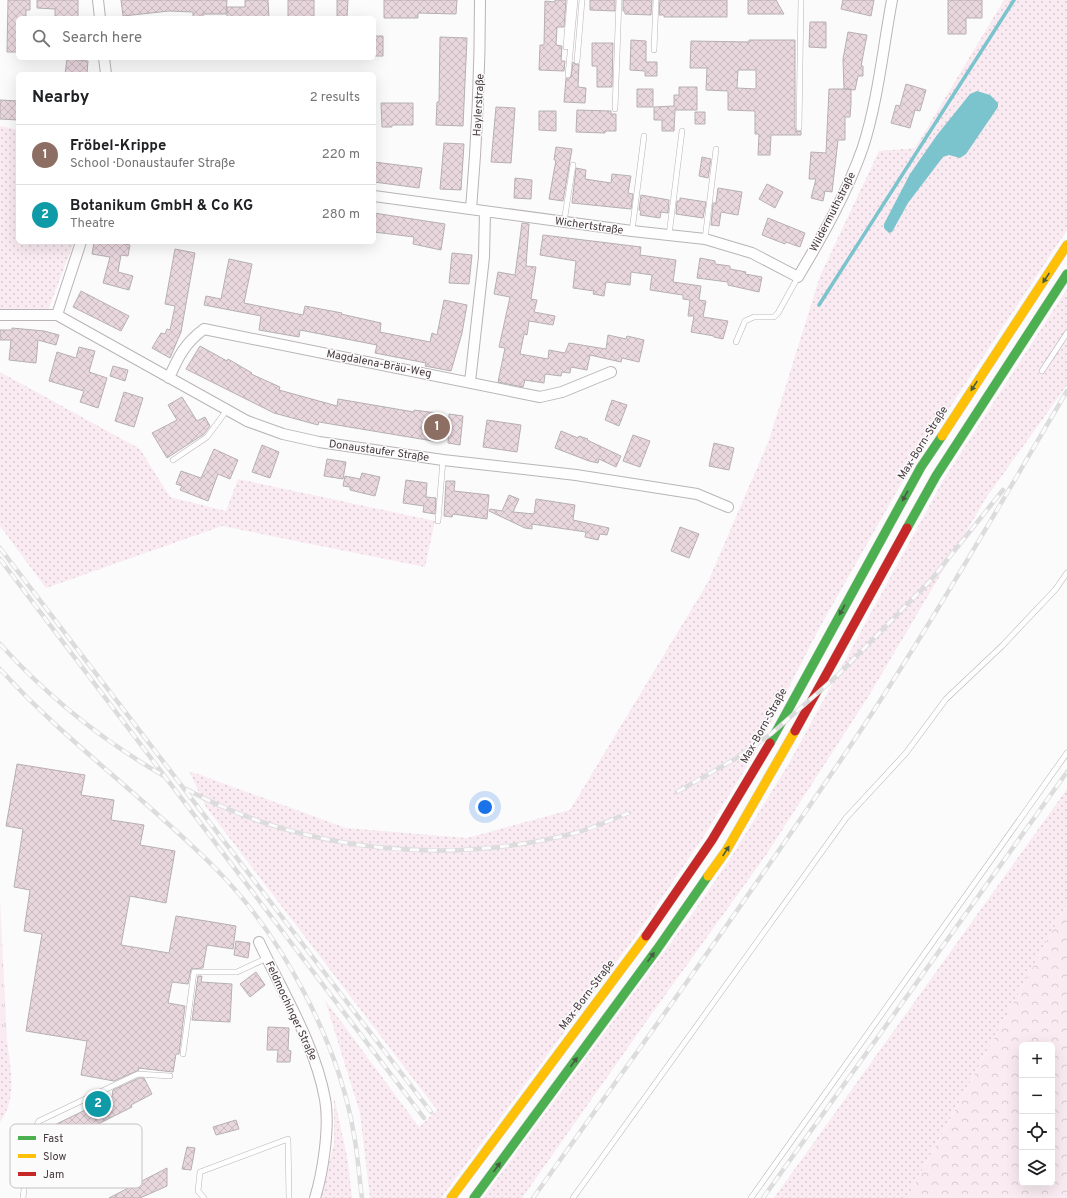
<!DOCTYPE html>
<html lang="en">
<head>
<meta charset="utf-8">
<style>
  :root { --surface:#fff; --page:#f2f2f2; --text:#202124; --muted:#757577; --line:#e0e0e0; --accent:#2563eb }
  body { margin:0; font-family:Overpass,sans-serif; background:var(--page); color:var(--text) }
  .controls { position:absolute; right:12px; bottom:12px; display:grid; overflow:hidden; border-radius:6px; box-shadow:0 4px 16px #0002 }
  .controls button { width:36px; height:36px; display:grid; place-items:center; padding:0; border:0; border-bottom:1px solid var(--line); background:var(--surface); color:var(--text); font:20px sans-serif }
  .you { position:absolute; left:485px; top:807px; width:14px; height:14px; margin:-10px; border:3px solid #fff; border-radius:50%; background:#1a73e8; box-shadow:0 0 0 6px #1a73e833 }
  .badge { display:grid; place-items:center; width:26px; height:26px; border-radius:50%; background:var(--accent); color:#fff; font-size:13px; font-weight:700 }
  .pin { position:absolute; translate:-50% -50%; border:2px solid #fff; box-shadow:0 1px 4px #0006 }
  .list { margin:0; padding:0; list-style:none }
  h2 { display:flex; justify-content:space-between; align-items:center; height:52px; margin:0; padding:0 16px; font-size:17px }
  h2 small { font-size:13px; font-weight:400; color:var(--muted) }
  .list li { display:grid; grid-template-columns:26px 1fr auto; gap:12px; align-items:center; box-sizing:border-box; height:60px; padding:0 16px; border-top:1px solid var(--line) }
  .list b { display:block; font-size:15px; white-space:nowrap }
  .list p { margin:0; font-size:13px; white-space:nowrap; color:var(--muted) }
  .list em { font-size:13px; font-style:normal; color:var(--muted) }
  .icon { flex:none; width:22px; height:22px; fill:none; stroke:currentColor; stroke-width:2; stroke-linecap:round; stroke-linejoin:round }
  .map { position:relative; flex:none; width:1067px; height:1198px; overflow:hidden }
  .search { position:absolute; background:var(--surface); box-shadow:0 4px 16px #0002; left:16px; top:16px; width:360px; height:44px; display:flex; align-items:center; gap:10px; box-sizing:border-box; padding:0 14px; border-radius:6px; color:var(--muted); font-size:15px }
  .panel { position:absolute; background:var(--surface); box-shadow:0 4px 16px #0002; left:16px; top:72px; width:360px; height:172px; border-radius:6px }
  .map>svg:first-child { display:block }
</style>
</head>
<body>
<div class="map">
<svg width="1067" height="1198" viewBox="0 0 1067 1198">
  <defs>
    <pattern id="grass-dots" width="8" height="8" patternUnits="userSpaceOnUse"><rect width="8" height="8" fill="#f9ebf1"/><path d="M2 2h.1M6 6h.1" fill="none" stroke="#d7cad0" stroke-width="1.8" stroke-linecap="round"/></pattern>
    <pattern id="forest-crowns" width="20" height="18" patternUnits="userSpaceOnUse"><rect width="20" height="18" fill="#f9ebf1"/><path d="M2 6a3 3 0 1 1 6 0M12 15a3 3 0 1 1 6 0" fill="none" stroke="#d7cad0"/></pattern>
    <pattern id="park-tufts" width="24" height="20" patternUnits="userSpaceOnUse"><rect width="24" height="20" fill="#f9ebf1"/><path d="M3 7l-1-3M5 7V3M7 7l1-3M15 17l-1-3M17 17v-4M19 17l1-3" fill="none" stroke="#d7cad0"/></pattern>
    <pattern id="building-cross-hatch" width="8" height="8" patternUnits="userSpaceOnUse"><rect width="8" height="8" fill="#e9d7de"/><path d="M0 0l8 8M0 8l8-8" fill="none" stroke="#c9b9bf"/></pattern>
  </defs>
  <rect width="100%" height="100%" fill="#fbfbfb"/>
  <path fill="url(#grass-dots)" d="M1004,0H1067V230L913,463L821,625L755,753L704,836L638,933L441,1198H370L360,1113L325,1000L419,1127L437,1110L206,807L189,771L346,828L467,838L570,810L708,582L769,440L820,276L879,151L915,148Z
    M0,126L18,130V242H74L48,310L0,309Z
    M1067,289V385L986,498L868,697L766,855L648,1019L522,1198H483L697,907L730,859L788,765L945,477Z
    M0,372L140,449L170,497L226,511L238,479L435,521L425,567L222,526L46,588L0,526Z
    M1067,789V904L907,1198H774Z
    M0,1040H7C10,1067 18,1099 0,1122Z
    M334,1097L348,1161L352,1198H319L334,1145Z"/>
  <path fill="url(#forest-crowns)" fill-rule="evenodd" d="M1067,904V1198H907L921,1173ZM1022,1045H1052V1183H1022Z"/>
  <path fill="url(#park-tufts)" d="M0,900L7,1040H0Z"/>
  <path fill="#7bc4ce" d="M977,91L990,95L998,103V107L966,154L960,158L949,155L943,157L908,203L892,232L889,233L884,228V224L910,174L937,135L970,94Z"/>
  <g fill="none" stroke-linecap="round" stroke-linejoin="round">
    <path stroke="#7bc4ce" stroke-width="3.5" d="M819,305L1014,0"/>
  </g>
  <path fill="url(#building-cross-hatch)" stroke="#b6b0b2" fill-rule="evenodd" d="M8,0H30V10H26V18H18V52H7Z
    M37,0H78V18H55V9L37,8Z
    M121,0H227L226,14H203V18H193V12L169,11L123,16Z
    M245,0H268L269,18H227V7H245Z
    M288,0H314V17H288Z
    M337,0H348L347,17L337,16Z
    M384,0H457L456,14L418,13V18H384Z
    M555,0H566L564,27H557L556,45L562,46L561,61H565L564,71L539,70L540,45H544L545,1L555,2Z
    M590,0H615V11L590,10Z
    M623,0H652L651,15L625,14V11H623Z
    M660,0H727V17H664V15H659Z
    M748,0H776L784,14H748Z
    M843,0H874L871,16L841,9Z
    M948,0H982V18H966V34H948Z
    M810,22H826V48L809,47Z
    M848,32L867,35L861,66H863V76H858L855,90L844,89L843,59Z
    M374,36H383V56H374Z
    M440,37L467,38L463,126L436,125L437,102H439Z
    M631,40L646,41V62H657V76H645V71L630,70Z
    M749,40H795V128L797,132L801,131V135H771L770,155H758L759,134H755V111L728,110V91L706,90L707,68H690L691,41L749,42ZM738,70H756V89L737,88Z
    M592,43H613L612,87H597V66H592Z
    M67,59L88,61L87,74H65Z
    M573,62L575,64H579L578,87L586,88L585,103L564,102L566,78L571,77Z
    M906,84L926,90L920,111L915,110L910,128L891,123L896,105L900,106Z
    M679,87H697V110H675L674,131H662V120H654V107L674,106V95H679Z
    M637,89H653V107H637Z
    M829,89H851V104L850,117H845V140H838L832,192L825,191L823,201L811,198L816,179H809L811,152L826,153Z
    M0,100L18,101V120L0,119Z
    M381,103H413V125H392V127H382Z
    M496,107L515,108L511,163L491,162Z
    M577,110L611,111V114H616V131H605V133L576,132Z
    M539,111H556V131L539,130Z
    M695,112H705V124H695Z
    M444,143L464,144L461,190L440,189Z
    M556,147L572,149L563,201L549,199L556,160H554Z
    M702,157L711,159L708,178L699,176Z
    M374,162L422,168L419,188L374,182Z
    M576,168L586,170L585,179L611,183L612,174L631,176L628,193L633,194L631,209L572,203Z
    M515,178L532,180L531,199L514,198Z
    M767,184L783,192L775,208L759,199Z
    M718,188L742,192L738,215L721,212L719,226L711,225L713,203H716Z
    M641,195L669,200L668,213L661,212L660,218L640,215L641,211L639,210Z
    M680,198L706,202L703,218L676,214L677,201H680Z
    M374,213L445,224L441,250L413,244L414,237L374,232Z
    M768,218L805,233L800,247L786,242L785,244L762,235Z
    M522,223L529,224L526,266L536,267L531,299L537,300L534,312L555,316L553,325L529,321L527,335L524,334L520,354L548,359L549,350L565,353L569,343L606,349L608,335L626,339L627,336L644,340L639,362L622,358L621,362L590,355L587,370L571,367L570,373L562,372L561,376L545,374L544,383L525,380L523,387L498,382L505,348L499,347L510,297L494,294L498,272L515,275Z
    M543,235L641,247L640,255L676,260L673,282L701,286L699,300L706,301L703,317L728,321L723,339L714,337V336L691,332L694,316H688L690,300L683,299V295L650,290L652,275L631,272L630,285L606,282L604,296L593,294L594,291L573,288L576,261L540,255Z
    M94,242H116L130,245L128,256L121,255L118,272L133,276L129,290L103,283L110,257L92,254Z
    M175,249L195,253L181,332L170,358L152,348L161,333L165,334L167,329L170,330L175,306L165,304Z
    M452,253L472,255L469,284L449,283Z
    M700,258L715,261V264L730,266V269L746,272L745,274L762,277L759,292L728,285V282L697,278Z
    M229,259L252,264L244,303L303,315L305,306L342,313L341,314L381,323L380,332L430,342L432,333L437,335L444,300L467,305L462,333L451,371L425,366L426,363L375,353L377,345L300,330L299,337L259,330L261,316L204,305L206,296L221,299Z
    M81,291L129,316L121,331L73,307Z
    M12,328L44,331L59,335L56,345L38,340L36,363L9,360L11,340H0V330H12Z
    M200,346L227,361L228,359L252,373L251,374L280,387L279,390L337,406L338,399L414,412V410L437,413L433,441L319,422L318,425L274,413L186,369Z
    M79,347L95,351L89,372L107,378L98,408L80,402L84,391L49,381L57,352L76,358Z
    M113,366L128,370L125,381L110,376Z
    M124,392L143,398L134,427L115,421Z
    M182,397L197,421L205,417L210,426L204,434L167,458L152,433L177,420L168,405Z
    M612,400L627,405L619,426L605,420Z
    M449,414L463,416L460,445L448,443Z
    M487,420L521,425L517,452L483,447Z
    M561,431L578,438L579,436L588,439L587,440L621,456L616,467L599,459L598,463L589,461L555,448Z
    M633,435L650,441L640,467L623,461Z
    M714,443L734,448L729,470L709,466Z
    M262,445L279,452L270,478L252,472Z
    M214,449L238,460L230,479L218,474L208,501L180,490L182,486L176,484L181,471L201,478Z
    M327,459L346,462L343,479L324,476Z
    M362,473L380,477L375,496L350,490V487L343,486L345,476L360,479Z
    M406,480L427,483L426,497L436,498L435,514L423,512L424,506L403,503Z
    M446,481H455L454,491L489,495L487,519L453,514L452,517L444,516Z
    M509,495L519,499L513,512L534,514L536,499L575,505L573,520L609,528L607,535L600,534L598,540L585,537L586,532L532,524V529L525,528L489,511L490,509L502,511Z
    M680,527L699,534L689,558L671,551Z
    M17,764L85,775L81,795L114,800L111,820L144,825L140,845L175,851L166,903L130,896L121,945L169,953L176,916L236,926L233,949L207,945L203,968L191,969L188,984L172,982L168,1003L185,1006L179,1054H176L173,1072L138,1068L139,1070L114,1081L81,1075L87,1041L26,1031L42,934L24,931L30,890L14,887L23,829L6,826Z
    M236,941L250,943L248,958L234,955Z
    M256,972L265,985L250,997L240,984Z
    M198,976H202L201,982L232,984L230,1022L192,1020Z
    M268,1027L289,1028L288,1050L291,1051L290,1062H277L278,1050H267Z
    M139,1078H144L152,1094L131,1105L132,1107L46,1150L38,1133L112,1097L113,1090Z
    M236,1120L239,1129L216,1135L213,1127Z
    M187,1147L195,1148L191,1170L182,1169Z
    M167,1168V1186L140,1198H109Z"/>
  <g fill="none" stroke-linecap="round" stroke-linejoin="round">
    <g stroke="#bab4b6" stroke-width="6">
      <path id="lane" d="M566,47L570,0
        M654,50L656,0
        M577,61L582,0
        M568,75L575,0
        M615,109L619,0
        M799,128L801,0
        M564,222L573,165
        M632,231L644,136
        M669,235L682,131
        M705,239L716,149
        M736,342L745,321L754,317H774L778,313L798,277
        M1042,371L1067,333
        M173,460L207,437L227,410
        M438,521L443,460
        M183,1054L194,972H237L267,958
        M23,1198L30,1138L39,1121L138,1074L170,1076
        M204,1198L198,1191L200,1172L288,1139L289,1198
        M573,1198L846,818L906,753L946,699L1002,646L1055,590L1067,573
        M751,1198L1067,753"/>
    </g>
    <g stroke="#bab4b6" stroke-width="12">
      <path id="street" d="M98,0L100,18
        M104,58L106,74
        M374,196L632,231L705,239L752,253L798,277C823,235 847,193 863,147C878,100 883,48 892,0
        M471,209C477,139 480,70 480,0
        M0,315H57L247,421L283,434L319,442L443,460L576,475L697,494L728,507
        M57,315L81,242
        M169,378C178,357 185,343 204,329L540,397L562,392L611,372
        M470,382L484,257L485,212
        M259,942C283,993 315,1044 325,1099C330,1126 323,1172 315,1198"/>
    </g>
    <g stroke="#d8d6d7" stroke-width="10">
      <path id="fast" d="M907,528L936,476L1067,274
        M770,743L921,467L942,436
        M474,1198L658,948L708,876"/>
    </g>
    <g stroke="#d8d6d7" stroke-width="10">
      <path id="slow" d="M942,436L1067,245
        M708,876L726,851L795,731
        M451,1198L646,936"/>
    </g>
    <g stroke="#d8d6d7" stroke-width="10">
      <path id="jam" d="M795,731L907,528
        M646,936L712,840L770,743"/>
    </g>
    <use href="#lane" stroke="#fefefe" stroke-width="5"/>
    <use href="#street" stroke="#fefefe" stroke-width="10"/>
    <use href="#fast" stroke="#4caf50" stroke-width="9"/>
    <use href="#slow" stroke="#ffc107" stroke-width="9"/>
    <use href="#jam" stroke="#c62828" stroke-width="9"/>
    <g stroke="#dcdcdc" stroke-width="4.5">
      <path id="rail" d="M0,548L431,1112
        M0,559L424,1118
        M0,644C47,696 103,741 164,776
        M0,669C66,742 148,800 217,870C282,936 339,1043 354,1135C358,1156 359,1177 362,1198
        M186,789C303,852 447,866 575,833C594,828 612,819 629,813
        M677,792L735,759L771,734L838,675L931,580L1003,490
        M533,1198C645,1041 758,884 865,724C936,616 1001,503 1067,391
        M763,1198L1067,772"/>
    </g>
    <use href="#rail" stroke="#fbfbfb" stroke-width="3" stroke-dasharray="9" stroke-linecap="butt"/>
  </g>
  <defs><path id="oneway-solid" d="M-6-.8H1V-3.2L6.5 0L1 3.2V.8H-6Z"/></defs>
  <g fill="#475c43">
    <use href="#oneway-solid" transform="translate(1046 278) rotate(124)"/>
    <use href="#oneway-solid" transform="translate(974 386) rotate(123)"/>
    <use href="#oneway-solid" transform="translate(905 496) rotate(119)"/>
    <use href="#oneway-solid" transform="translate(842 610) rotate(119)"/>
    <use href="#oneway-solid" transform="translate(726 851) rotate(-57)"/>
    <use href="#oneway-solid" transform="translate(651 957) rotate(-54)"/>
    <use href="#oneway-solid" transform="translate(574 1062) rotate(-54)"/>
    <use href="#oneway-solid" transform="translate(497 1167) rotate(-54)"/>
  </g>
  <g text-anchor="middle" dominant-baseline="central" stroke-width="3" stroke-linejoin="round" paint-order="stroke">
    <g font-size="11" fill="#45383d" stroke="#fbfbfb">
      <text transform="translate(479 105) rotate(-87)">Haylerstraße</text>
      <text transform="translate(833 212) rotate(-63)">Wildermuthstraße</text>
      <text transform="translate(589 226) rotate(8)">Wichertstraße</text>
      <text transform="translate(379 364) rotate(11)">Magdalena-Bräu-Weg</text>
      <text transform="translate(923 443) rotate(-58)">Max-Born-Straße</text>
      <text transform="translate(379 451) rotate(8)">Donaustaufer Straße</text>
      <text transform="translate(764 726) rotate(-61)">Max-Born-Straße</text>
      <text transform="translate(587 995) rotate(-53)">Max-Born-Straße</text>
      <text transform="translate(291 1011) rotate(65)">Feldmochinger Straße</text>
    </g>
  </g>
  <rect x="10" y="1124" width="132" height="64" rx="6" fill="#fbfbfb" stroke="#c4c0c2" stroke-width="1"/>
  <rect x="18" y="1136" width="18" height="4" fill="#4caf50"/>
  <rect x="18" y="1154" width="18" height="4" fill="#ffc107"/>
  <rect x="18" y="1172" width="18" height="4" fill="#c62828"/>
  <g font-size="11" fill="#45383d">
    <text x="43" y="1142">Fast</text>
    <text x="43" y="1160">Slow</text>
    <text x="43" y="1178">Jam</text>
  </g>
</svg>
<div class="controls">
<button>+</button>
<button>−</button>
<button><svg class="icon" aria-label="locate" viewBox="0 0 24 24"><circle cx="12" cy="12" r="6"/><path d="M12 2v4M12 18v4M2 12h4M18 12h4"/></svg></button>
<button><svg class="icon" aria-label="layers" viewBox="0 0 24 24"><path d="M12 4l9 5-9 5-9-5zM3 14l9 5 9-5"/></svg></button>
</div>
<div class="you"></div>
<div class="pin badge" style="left:437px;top:427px;background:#8d6e63">1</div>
<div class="pin badge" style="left:98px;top:1104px;background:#0f9aa8">2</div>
<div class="search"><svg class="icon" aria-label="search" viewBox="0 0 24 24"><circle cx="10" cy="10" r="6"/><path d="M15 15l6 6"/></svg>Search here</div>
<section class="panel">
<h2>Nearby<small>2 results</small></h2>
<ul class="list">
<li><span class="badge" style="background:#8d6e63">1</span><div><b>Fröbel-Krippe</b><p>School · Donaustaufer Straße</p></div><em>220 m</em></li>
<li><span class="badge" style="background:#0f9aa8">2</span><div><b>Botanikum GmbH &amp; Co KG</b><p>Theatre</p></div><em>280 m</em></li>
</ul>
</section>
</div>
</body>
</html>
